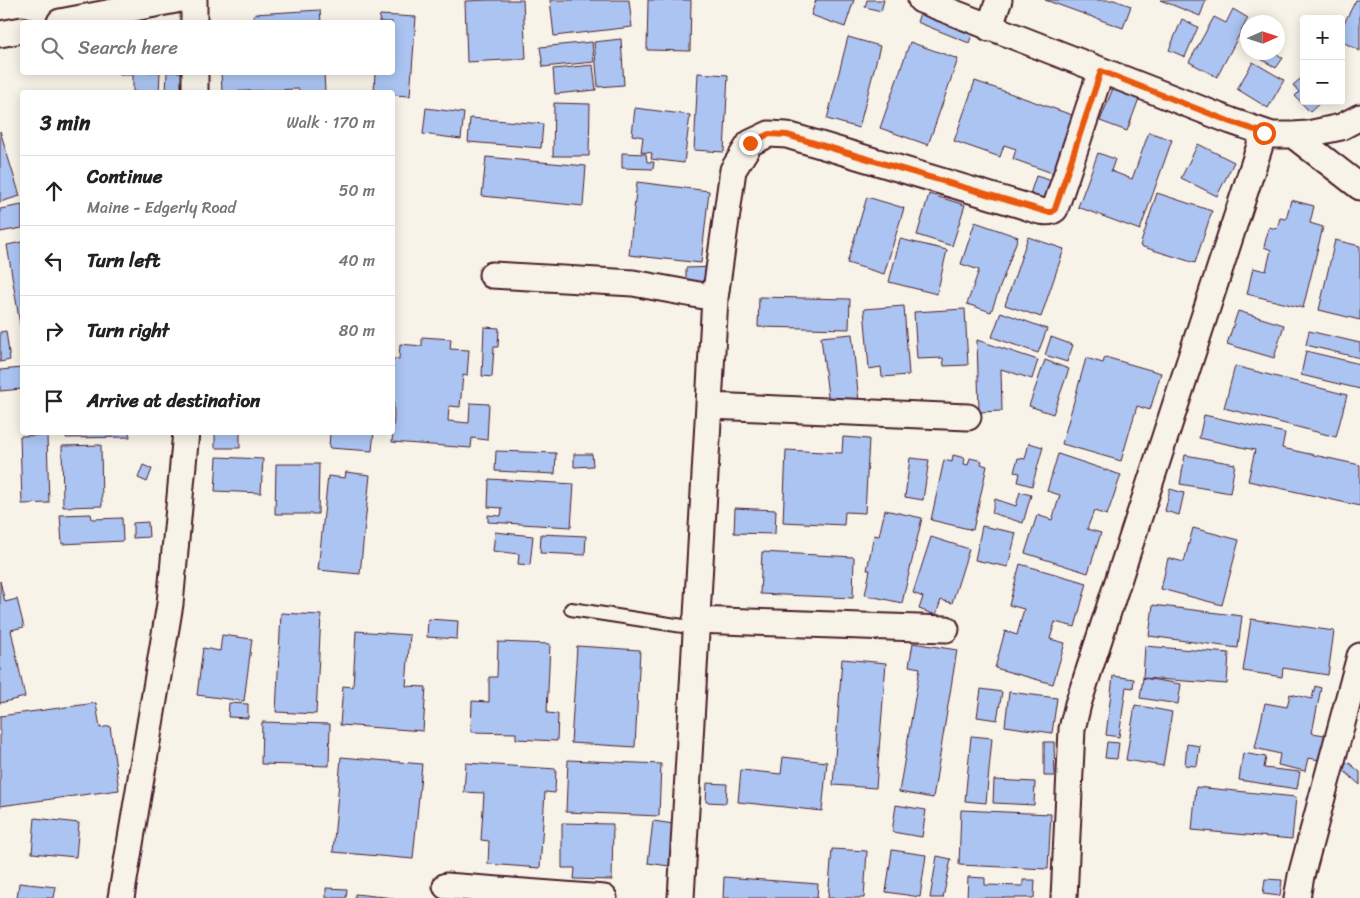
<!DOCTYPE html>
<html lang="en">
<head>
<meta charset="utf-8">
<style>
  :root { --surface:#fff; --page:#f2f2f2; --text:#222; --muted:#767676; --line:#e0e0e0 }
  body { margin:0; font-family:Sriracha,sans-serif; background:var(--page); color:var(--text) }
  .controls { position:absolute; right:15px; top:15px; display:grid; overflow:hidden; border-radius:5px; box-shadow:0 2px 12px #0003 }
  .controls button { width:45px; height:45px; display:grid; place-items:center; padding:0; border:0; border-bottom:1px solid var(--line); background:var(--surface); color:var(--text); font:25px sans-serif }
  .compass { position:absolute; left:1240px; top:15px; width:45px; height:45px; border-radius:50%; background:var(--surface); box-shadow:0 2px 12px #0003; rotate:87deg }
  .stop { position:absolute; width:15px; height:15px; margin:-11px; border:4px solid #ea580c; border-radius:50%; background:#fff }
  .stop.end { background:#ea580c; border-color:#fff; box-shadow:0 1px 5px #0008 }
  .list { margin:0; padding:0; list-style:none }
  h2 { display:flex; justify-content:space-between; align-items:center; height:65px; margin:0; padding:0 20px; font-size:21px }
  h2 small { font-size:16px; font-weight:400; color:var(--muted) }
  .list li { display:grid; grid-template-columns:32px 1fr auto; gap:15px; align-items:center; box-sizing:border-box; height:70px; padding:0 20px; border-top:1px solid var(--line) }
  .list b { display:block; font-size:19px; white-space:nowrap }
  .list p { margin:0; font-size:16px; white-space:nowrap; color:var(--muted) }
  .list em { font-size:16px; font-style:normal; color:var(--muted) }
  .icon { flex:none; width:28px; height:28px; fill:none; stroke:currentColor; stroke-width:2; stroke-linecap:round; stroke-linejoin:round }
  .map { position:relative; flex:none; width:1360px; height:898px; overflow:hidden }
  .search { position:absolute; background:var(--surface); box-shadow:0 2px 12px #0003; left:20px; top:20px; width:375px; height:55px; display:flex; align-items:center; gap:12px; box-sizing:border-box; padding:0 18px; border-radius:5px; color:var(--muted); font-size:19px }
  .panel { position:absolute; background:var(--surface); box-shadow:0 2px 12px #0003; left:20px; top:90px; width:375px; height:345px; border-radius:5px }
  .map>svg:first-child { display:block }
</style>
</head>
<body>
<div class="map">
<svg width="1360" height="898" viewBox="0 0 1360 898">
  <rect width="100%" height="100%" fill="#f7f3e8"/>
  <filter id="ink" filterUnits="userSpaceOnUse"><feTurbulence type="fractalNoise" baseFrequency=".02" numOctaves="2"/><feDisplacementMap in="SourceGraphic" scale="10" xChannelSelector="R" yChannelSelector="G"/><feConvolveMatrix kernelMatrix="1 2 1 2 8 2 1 2 1" color-interpolation-filters="sRGB"/></filter>
  <g filter="url(#ink)">
    <path fill="#abc4f2" stroke="#4a1f2b" d="M489,0H523L526,59L467,62L465,1Z
      M550,0H629L632,27L554,36Z
      M648,0H691L690,51L647,50Z
      M816,0H854L845,27L811,15Z
      M867,0H884L881,11L865,7Z
      M1045,0H1114L1131,6L1123,28Z
      M1160,0H1206L1200,16Z
      M1356,0H1360V51L1341,41V29Z
      M922,7L975,27L969,43L917,22Z
      M1233,9L1248,18L1217,77L1189,62L1214,17L1226,23Z
      M320,10L321,22H254V14Z
      M380,15L416,17L410,96L392,95V92H374L375,72H392V22H379Z
      M1182,19L1198,27L1185,57L1169,50Z
      M848,37L880,46L859,128L827,119Z
      M621,39L624,85L598,87L594,42Z
      M592,42L594,62L543,67L540,47Z
      M910,42L958,59L928,145L880,128Z
      M1266,52H1274L1283,58L1276,68L1261,59Z
      M1253,62L1284,80L1268,108L1237,89Z
      M593,65L596,90L555,94L553,69Z
      M120,72H160L159,92H133V75H120Z
      M167,72H182V92H166Z
      M221,72H324L325,92H299V89L222,92Z
      M698,73L728,75L724,152L694,150Z
      M1304,76V101H1322L1310,112L1295,96L1299,92L1293,85Z
      M975,81L1075,116L1055,174L1013,159L1016,149L1004,145L1000,157L954,141Z
      M1115,83L1141,93L1127,131L1100,121Z
      M554,103L590,104L589,156H553Z
      M426,108L464,113L461,139L423,134Z
      M635,108L690,115L684,163L651,159L652,153L641,152L643,137L632,135Z
      M470,118L543,124L541,148L468,142Z
      M0,131L20,196L0,202Z
      M1149,132L1172,140L1140,230L1078,207L1098,153L1115,159L1111,171L1132,179Z
      M1198,144L1234,162L1217,196L1181,178Z
      M622,153L646,154L647,162H654L653,169L622,168Z
      M486,157L586,166L583,206L482,196Z
      M1036,176L1056,182L1050,200L1030,194Z
      M637,182L709,191L701,263L629,255Z
      M1157,193L1212,211L1195,263L1140,246Z
      M929,194L965,205L952,246L917,235Z
      M867,197L904,208L884,274L847,263Z
      M1291,200L1314,206L1310,223L1323,227L1303,308L1247,294L1253,268L1266,271L1271,250L1264,247L1269,227L1277,229L1280,218L1286,219Z
      M22,205V228L0,232V209Z
      M975,222L1018,237L991,312L967,304L979,270L961,264Z
      M1028,237L1064,249L1041,317L1005,305Z
      M900,239L947,250L937,294L889,282Z
      M1335,240L1360,246V320L1319,310Z
      M22,242V337L7,245Z
      M716,267V282L686,283V268Z
      M759,297L850,299L849,329L758,327Z
      M904,306L909,375L882,377L881,367L869,369L864,309Z
      M965,309L968,365L944,366L943,358L917,359L914,312Z
      M1238,311L1284,325L1274,358L1227,344Z
      M1001,312L1047,329L1038,353L992,337Z
      M484,327L499,328L498,347H494L492,377L482,376Z
      M6,331L10,360L0,362V332Z
      M1309,331L1360,343V358L1306,345Z
      M852,334L859,402L829,405L821,337Z
      M422,337L451,339L450,349L469,350L467,376L463,375L460,407L449,406L448,421L469,423L470,403L489,404L487,440L472,438L471,448L392,442L394,416L392,359H399L400,344L422,346Z
      M1051,337L1073,345L1067,362L1045,355Z
      M977,340L1038,360L1032,379L1001,369L1002,411L979,412Z
      M1306,351L1360,364V389L1301,375Z
      M1105,357L1161,373L1150,410L1137,406L1121,461L1062,444L1086,358L1103,363Z
      M1045,360L1069,369L1053,414L1029,406Z
      M1235,366L1347,395L1336,437L1224,408Z
      M22,368V389L0,391V370Z
      M1204,415L1285,433L1282,448L1360,465V506L1248,481L1255,450L1199,438Z
      M66,432H129L130,437L66,438Z
      M215,432H240V448H215Z
      M330,432H374L372,451L329,448Z
      M47,435L49,503L22,504L20,436Z
      M843,437L869,439L865,513L845,512L844,525L783,522L786,450L842,453Z
      M1029,443L1043,447L1032,486L1018,482L1020,473L1014,472L1018,458L1025,459Z
      M101,445L102,506L63,507L62,446Z
      M496,451L556,453L555,474L495,471Z
      M574,454H592L593,466L574,467Z
      M1058,454L1121,475L1107,515L1094,511L1087,529L1101,533L1088,573L1025,553L1037,515L1052,520L1060,495L1047,491Z
      M953,455L965,458L964,464L968,465L970,458L982,461L981,464L987,466L973,530L931,520L944,460L952,462Z
      M1185,455L1235,464L1230,493L1180,484Z
      M217,457L263,459L261,493L215,491Z
      M910,458L929,460L923,500L905,497Z
      M276,464H319L318,514H275Z
      M143,465L152,469L147,482L138,478Z
      M346,472L370,475L360,574L318,570L328,476L345,478Z
      M489,479L574,484L571,527L488,522V515L501,516L502,508L488,507Z
      M1170,489L1184,493L1179,515L1165,511Z
      M1020,492L1031,495L1023,523L992,513L995,499L1016,506Z
      M735,508L776,510L775,534L734,533Z
      M885,510L922,518L902,603L865,595L870,570H867L874,535L879,536Z
      M91,514L92,519L122,518L123,541L62,544L60,515Z
      M148,522L149,537L133,538V523Z
      M982,526L1016,533L1008,567L975,560Z
      M1193,528L1239,540L1222,605L1161,589L1168,558L1184,562Z
      M495,532L533,536L530,565L518,564L519,554L493,551Z
      M541,534L586,536L585,555L540,553Z
      M931,537L969,549L952,603L941,600L936,615L919,609L923,597L913,593Z
      M762,552L854,557L853,598L760,594Z
      M1020,564L1087,583L1075,627L1055,622L1050,639L1065,643L1053,684L995,668L1005,631L1017,635L1024,609L1009,605Z
      M0,581L5,602L17,599L24,627L11,630L25,697L0,703Z
      M1153,605L1242,616L1238,648L1149,636Z
      M281,613L321,615L316,714L276,712Z
      M428,619L458,621L457,639L427,637Z
      M1251,619L1334,631L1328,675L1283,668L1282,677L1243,671Z
      M356,631L410,635L406,686L426,687L423,731L340,725L343,686L353,687Z
      M222,635L252,639L244,701L197,695L203,648L220,651Z
      M498,642L550,644L547,713L558,714L557,741L516,739V733L471,732L472,701L489,702V677H497Z
      M913,643L957,650L933,798L899,792L920,668L909,666Z
      M577,646L640,650L635,747L571,743Z
      M1145,646L1229,653L1227,684L1143,678Z
      M842,659L886,663L876,788L833,785Z
      M1113,676L1134,679L1133,688L1126,687L1119,737L1106,735Z
      M1143,678L1181,684L1178,704L1140,698Z
      M1315,686L1321,688L1312,733L1325,735L1320,760L1308,758L1305,771L1278,765L1280,754L1255,748L1265,703L1287,707L1290,694L1312,699Z
      M981,689L1002,692L997,720L977,717Z
      M1009,692L1057,698L1052,733L1005,726Z
      M96,703L100,728L110,726L119,790L0,806V716Z
      M229,703L248,704V718L228,717Z
      M1135,705L1172,712L1163,766L1126,760Z
      M262,722L330,724L329,766L261,764Z
      M971,736L992,738L986,803L965,801Z
      M1044,742H1054L1055,776H1044Z
      M1107,742L1119,743L1117,759L1105,758Z
      M1187,744L1200,746L1197,766L1185,765Z
      M1243,753L1266,757L1264,768L1300,772L1297,789L1239,780Z
      M341,757L422,764L413,859L333,852Z
      M783,757L827,762L822,811L738,802L741,770L781,774Z
      M568,760L661,764L659,816L566,812Z
      M1348,762L1360,772V785L1342,769Z
      M466,763L556,769L555,793L545,792L540,868L488,864L489,841L481,840L484,793L464,792Z
      M994,780L1035,782L1034,805L993,803Z
      M707,783L727,784L726,803L706,802Z
      M1196,787L1296,797L1292,839L1192,830Z
      M896,805L926,810L922,837L892,832Z
      M961,810L1051,814L1048,869L959,865Z
      M35,818L79,823L76,857L32,853Z
      M653,821L674,824L669,866L648,863Z
      M562,823L613,824L612,880L574,879L575,868H562Z
      M832,849L867,851L864,898H828Z
      M892,850L926,855L920,897L886,892Z
      M937,856L951,859L943,898H930Z
      M724,877L818,884L817,898H723Z
      M968,877L985,878V885L1023,886V880H1035L1034,898H967Z
      M1265,879L1282,880L1280,896L1263,894Z
      M19,883L56,887L54,898H17Z
      M326,888L347,889L346,898H326Z
      M355,894L394,898H355Z"/>
    <g fill="none" stroke-linecap="round" stroke-linejoin="round">
      <g stroke="#4a1f2b" stroke-width="16">
        <path id="service" d="M571,609L696,628"/>
      </g>
      <g stroke="#4a1f2b" stroke-width="29">
        <path id="minor" d="M194,0V22
          M921,0L1231,121L1272,135H1293L1308,134L1341,127L1360,117
          M60,22L176,0
          M989,28L999,0
          M0,34L22,30
          M195,72V92
          M1293,135L1360,187
          M492,275L633,283L715,298
          M709,406L968,417
          M696,620L946,629
          M446,886L604,898
          M121,898L170,604L186,432
          M681,898L715,298L733,170L750,143L769,134L787,135L1021,205C1031,208 1047,216 1055,209L1101,71
          M1064,898L1072,729L1078,704L1264,133
          M1297,898L1301,876L1360,656"/>
      </g>
      <use href="#service" stroke="#f7f3e8" stroke-width="12"/>
      <use href="#minor" stroke="#f7f3e8" stroke-width="25"/>
    </g>
  </g>
  <g fill="none" stroke-linecap="round" stroke-linejoin="round" filter="url(#ink)">
    <path stroke="#ea580c" stroke-width="6" d="M750,143L769,134L787,135L1047,212H1052L1055,209L1101,71L1231,122L1264,133"/>
  </g>
</svg>
<div class="controls">
<button>+</button>
<button>−</button>
</div>
<svg class="compass" viewBox="-18 -18 36 36"><path d="M0-13l5 13h-10z" fill="#e53935"/><path d="M0 13l5-13h-10z" fill="#767676"/></svg>
<div class="stop" style="left:1264px;top:133px"></div>
<div class="stop end" style="left:750px;top:143px"></div>
<div class="search"><svg class="icon" aria-label="search" viewBox="0 0 24 24"><circle cx="10" cy="10" r="6"/><path d="M15 15l6 6"/></svg>Search here</div>
<section class="panel">
<h2>3 min<small>Walk · 170 m</small></h2>
<ul class="list">
<li><svg class="icon" aria-label="ahead" viewBox="0 0 24 24"><path d="M12 20V5M6 11l6-6 6 6"/></svg><div><b>Continue</b><p>Maine - Edgerly Road</p></div><em>50 m</em></li>
<li><svg class="icon" aria-label="left" viewBox="0 0 24 24"><path d="M17 20v-9H6M10 6l-5 5 5 5"/></svg><div><b>Turn left</b></div><em>40 m</em></li>
<li><svg class="icon" aria-label="right" viewBox="0 0 24 24"><path d="M7 20v-9h11M14 6l5 5-5 5"/></svg><div><b>Turn right</b></div><em>80 m</em></li>
<li><svg class="icon" aria-label="arrive" viewBox="0 0 24 24"><path d="M6 21V4h12l-3 4 3 4H6"/></svg><div><b>Arrive at destination</b></div></li>
</ul>
</section>
</div>
</body>
</html>
